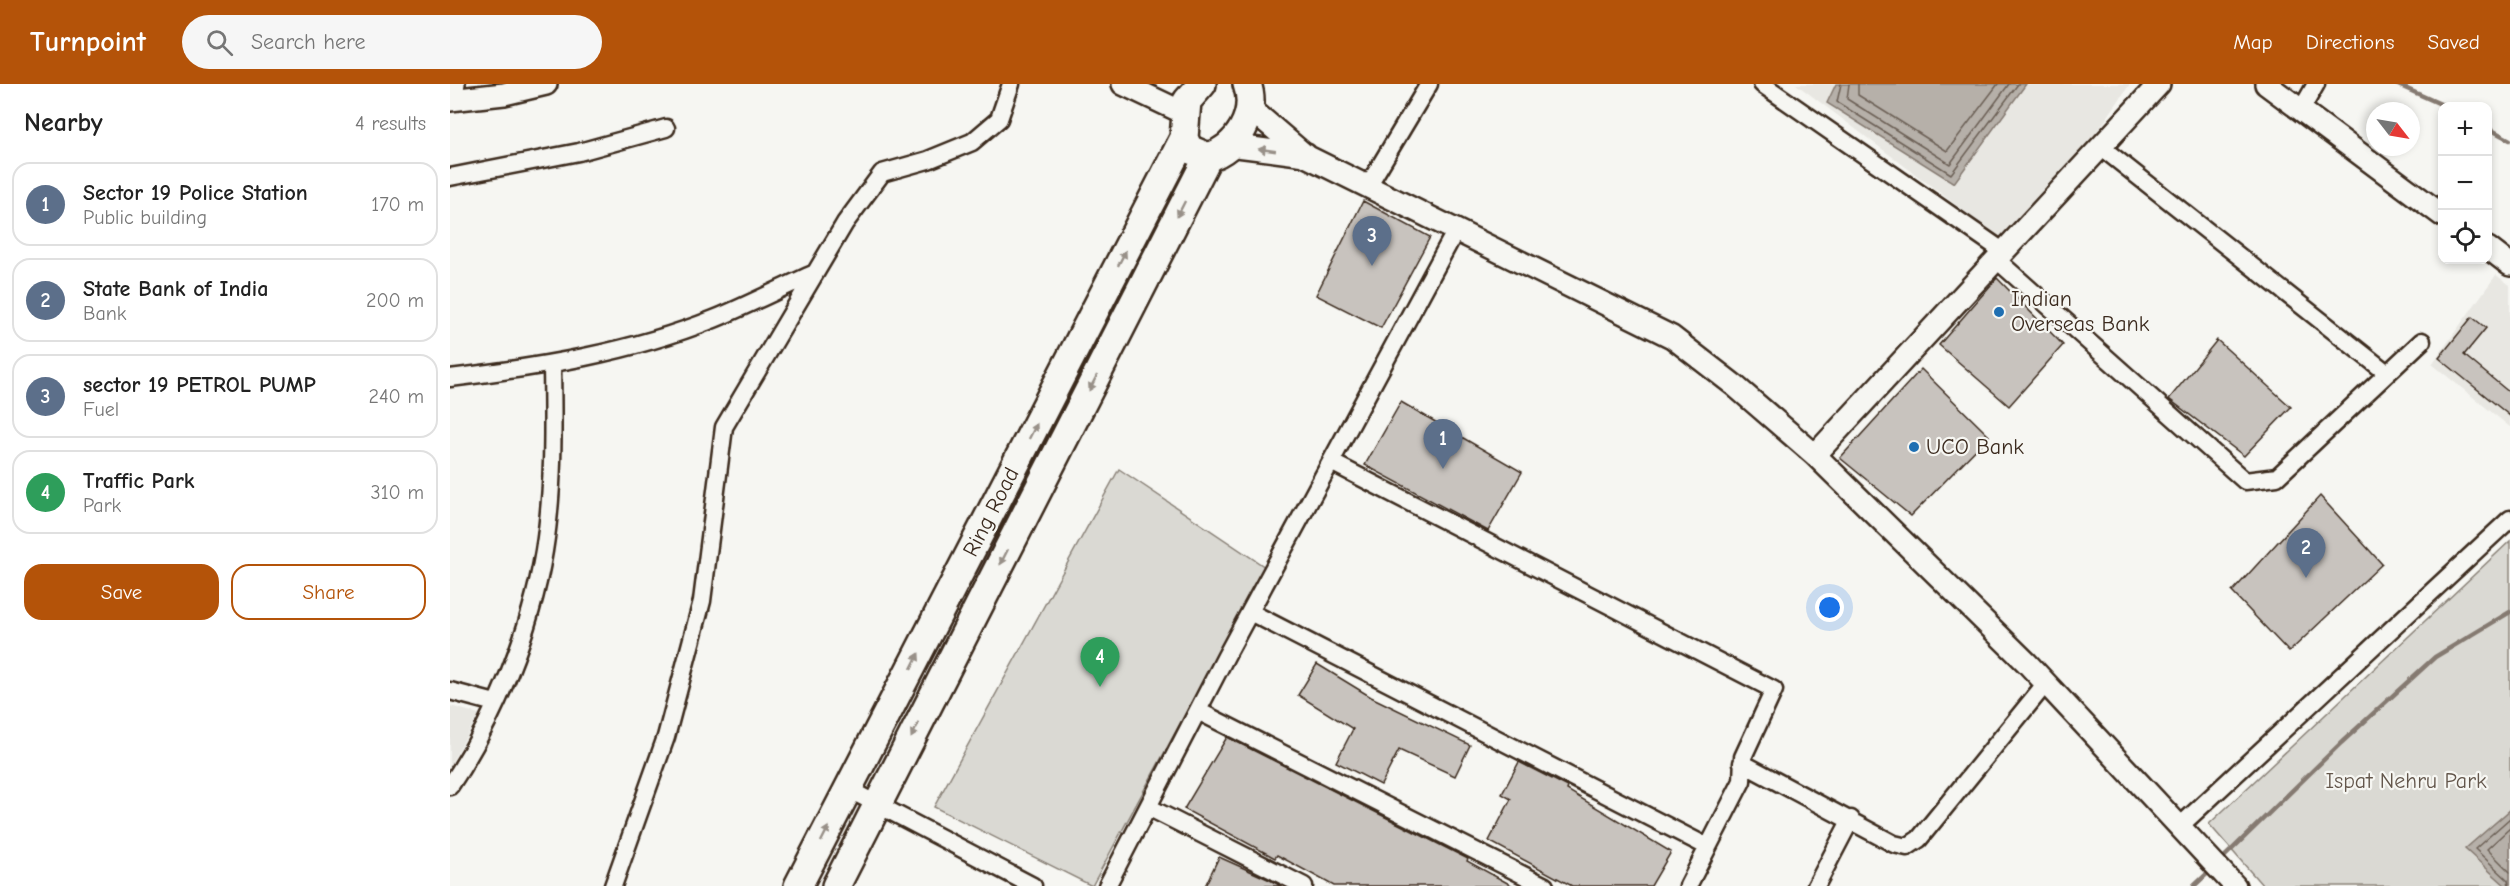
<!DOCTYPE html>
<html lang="en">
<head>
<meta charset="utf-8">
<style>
  :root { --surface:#fff; --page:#f6f6f6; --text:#222; --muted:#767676; --line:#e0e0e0; --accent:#b45309 }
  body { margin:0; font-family:"Comic Neue",sans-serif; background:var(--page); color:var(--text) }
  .controls { position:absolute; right:18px; top:18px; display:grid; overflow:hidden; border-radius:12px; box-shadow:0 3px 9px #0003 }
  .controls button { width:54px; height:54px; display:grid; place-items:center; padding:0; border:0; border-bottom:2px solid var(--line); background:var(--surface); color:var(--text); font:30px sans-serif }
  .compass { position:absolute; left:1916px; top:18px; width:54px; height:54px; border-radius:50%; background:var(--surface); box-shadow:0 3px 9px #0003; rotate:121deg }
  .you { position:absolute; left:1380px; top:524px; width:21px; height:21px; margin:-15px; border:4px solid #fff; border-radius:50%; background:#1a73e8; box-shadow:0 0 0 9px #1a73e833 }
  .badge { display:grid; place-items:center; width:39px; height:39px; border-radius:50%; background:var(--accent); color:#fff; font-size:20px; font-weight:700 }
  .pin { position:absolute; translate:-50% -50px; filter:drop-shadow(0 2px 3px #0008) }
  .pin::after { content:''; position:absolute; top:32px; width:21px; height:18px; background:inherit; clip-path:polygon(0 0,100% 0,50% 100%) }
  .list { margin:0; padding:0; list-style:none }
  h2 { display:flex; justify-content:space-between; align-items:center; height:78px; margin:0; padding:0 24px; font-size:26px }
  h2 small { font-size:20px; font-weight:400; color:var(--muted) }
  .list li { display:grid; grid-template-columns:39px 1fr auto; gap:18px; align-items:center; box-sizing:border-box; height:84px; margin:0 12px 12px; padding:0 12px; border:2px solid var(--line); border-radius:18px }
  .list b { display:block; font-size:22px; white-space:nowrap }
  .list p { margin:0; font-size:20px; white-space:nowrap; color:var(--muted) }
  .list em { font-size:20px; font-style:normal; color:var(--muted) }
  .actions { display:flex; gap:12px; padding:18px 24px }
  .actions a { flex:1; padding:14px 0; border:2px solid var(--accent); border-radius:18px; text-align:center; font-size:21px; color:var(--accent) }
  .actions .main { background:var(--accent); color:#fff }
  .icon { flex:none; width:33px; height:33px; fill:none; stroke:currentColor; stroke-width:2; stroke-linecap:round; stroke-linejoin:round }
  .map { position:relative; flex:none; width:2060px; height:802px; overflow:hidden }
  header { display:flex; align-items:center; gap:36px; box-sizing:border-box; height:84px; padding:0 30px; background:var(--accent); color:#fff }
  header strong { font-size:28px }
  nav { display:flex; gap:33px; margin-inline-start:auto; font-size:21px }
  .search { width:420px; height:54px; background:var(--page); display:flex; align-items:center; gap:15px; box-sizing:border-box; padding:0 21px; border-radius:33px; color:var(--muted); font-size:22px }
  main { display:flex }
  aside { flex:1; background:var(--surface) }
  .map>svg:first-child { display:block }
</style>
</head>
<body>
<header>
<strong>Turnpoint</strong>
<div class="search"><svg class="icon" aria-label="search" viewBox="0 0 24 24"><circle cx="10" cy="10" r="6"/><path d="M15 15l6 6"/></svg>Search here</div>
<nav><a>Map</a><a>Directions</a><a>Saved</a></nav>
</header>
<main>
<aside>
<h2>Nearby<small>4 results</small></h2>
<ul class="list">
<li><span class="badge" style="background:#5c6f8a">1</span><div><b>Sector 19 Police Station</b><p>Public building</p></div><em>170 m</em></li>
<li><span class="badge" style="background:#5c6f8a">2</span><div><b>State Bank of India</b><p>Bank</p></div><em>200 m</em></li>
<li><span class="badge" style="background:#5c6f8a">3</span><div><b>sector 19 PETROL PUMP</b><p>Fuel</p></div><em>240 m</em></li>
<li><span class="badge" style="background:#2e9e5b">4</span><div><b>Traffic Park</b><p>Park</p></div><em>310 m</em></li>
</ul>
<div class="actions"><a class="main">Save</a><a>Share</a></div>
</aside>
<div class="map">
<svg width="2060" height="802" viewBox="0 0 2060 802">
  <rect width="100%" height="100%" fill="#f6f6f2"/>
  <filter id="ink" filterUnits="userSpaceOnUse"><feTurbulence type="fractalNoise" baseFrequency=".0167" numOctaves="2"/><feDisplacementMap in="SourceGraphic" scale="12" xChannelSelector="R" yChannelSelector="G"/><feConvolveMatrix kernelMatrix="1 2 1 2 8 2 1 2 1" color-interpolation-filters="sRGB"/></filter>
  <g filter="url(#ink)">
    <path fill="#e8e7e2" d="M1346,0H1680L1650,44L1551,155Z
      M2046,191L2060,201V343L1982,280Z
      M0,622L29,630L0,681Z"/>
    <path fill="#dad9d3" stroke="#8a8278" stroke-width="1.5" d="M669,385L815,483L642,802L484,723Z
      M2060,457V802H1813L1759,740Z"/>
    <path fill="#b6b0a9" stroke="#857a71" stroke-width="1.5" d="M1386,0H1576L1504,99L1377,19Z
      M2060,726V802H2056L2015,765Z"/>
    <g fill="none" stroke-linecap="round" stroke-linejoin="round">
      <path stroke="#6c6056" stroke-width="1.5" d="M1391,0L1387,18L1501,90L1568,0
        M1399,0L1397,15L1500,80L1559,0
        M1408,0V11L1497,67L1548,0
        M2060,744L2037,765L2060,788
        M2059,802L2058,796L2025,765L2060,734"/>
      <path stroke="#857a71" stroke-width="4.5" d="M1946,0L1995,22
        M2038,44L2060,56
        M1770,777L1891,659L1985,573L2060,528
        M1744,802L1762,785"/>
    </g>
    <path fill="#c8c3be" stroke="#3b2a1e" stroke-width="1.5" d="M913,117L980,153L931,244L866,211Z
      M1547,194L1613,261L1559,322L1489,261Z
      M2022,233L2036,244L2014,271L2060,309V332L1989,274Z
      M1767,256L1841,323L1794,372L1719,315Z
      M1471,285L1539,352L1461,432L1390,374Z
      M951,318L1072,388L1038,447L915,381Z
      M1870,412L1932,480L1839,568L1782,508Z
      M867,580L921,613L1020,661L1005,692L949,666L931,701L886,678L903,645L848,611Z
      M777,653L1018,775L1017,777L1063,802H884L827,771L825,774L734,725Z
      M1069,678L1118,703L1117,706L1221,768L1201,802H1122L1039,757L1061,715L1052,710Z
      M769,773L820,796L831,802H755Z"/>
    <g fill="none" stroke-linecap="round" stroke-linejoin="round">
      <g stroke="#3b2a1e" stroke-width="21">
        <path id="minor" d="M1312,0L1554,168
          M1851,26L1866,0
          M1651,63L1937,289
          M0,93L129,68L216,44
          M918,102L979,0
          M1547,176L1795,397L1827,393L1972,257
          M0,294C90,283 179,269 264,235C298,221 331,204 365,189
          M881,378L1324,606L1293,673L1292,697L1238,802
          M800,528L1258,763
          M0,607L45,619
          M748,627L1095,802
          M1292,679L1444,760L1457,763L1469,755L1596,599
          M0,702C45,635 81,547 94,467C104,406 103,343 102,281
          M398,705L583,802
          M698,723L854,802
          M1729,743L2060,435
          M163,802L216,653L252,517L274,343L395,139L432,89L478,76L522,58L549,35L561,0
          M657,802L776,572L1006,146
          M1366,802L1401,735"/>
      </g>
      <g stroke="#3b2a1e" stroke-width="26">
        <path id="tertiary" d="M0,0H4
          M673,0L734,29
          M1816,0L1992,131
          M0,16L54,10L96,0
          M800,24L856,72L1222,253L1284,301L1365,371L1577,579L1785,802
          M779,61L856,71
          M2038,164L2060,181
          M1365,371L1709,0"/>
      </g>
      <g stroke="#3b2a1e" stroke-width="32">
        <path id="primary" d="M752,0L737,17L734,54L739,65L758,73C788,64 808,30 797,0
          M348,802L734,54
          M386,802L758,73"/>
      </g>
      <use href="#minor" stroke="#f6f6f2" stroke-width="16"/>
      <use href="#tertiary" stroke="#f6f6f2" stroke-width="21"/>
      <use href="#primary" stroke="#f6f6f2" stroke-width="27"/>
    </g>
    <defs><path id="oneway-solid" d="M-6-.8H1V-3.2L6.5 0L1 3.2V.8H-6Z" transform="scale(1.5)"/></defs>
    <g fill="#989088">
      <use href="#oneway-solid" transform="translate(817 66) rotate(-172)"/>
      <use href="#oneway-solid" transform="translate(731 125) rotate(117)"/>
      <use href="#oneway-solid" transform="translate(672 174) rotate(-63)"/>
      <use href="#oneway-solid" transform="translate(643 299) rotate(117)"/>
      <use href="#oneway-solid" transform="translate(583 347) rotate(-63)"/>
      <use href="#oneway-solid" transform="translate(554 473) rotate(117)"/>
      <use href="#oneway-solid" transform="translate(465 577) rotate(-63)"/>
      <use href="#oneway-solid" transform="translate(465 646) rotate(117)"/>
      <use href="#oneway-solid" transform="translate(375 750) rotate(-63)"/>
    </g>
  </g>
  <g fill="#1f6fb2" stroke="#f6f6f2" stroke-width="2">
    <circle cx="1549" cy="228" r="6"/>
    <circle cx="1464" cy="363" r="6"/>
  </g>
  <g text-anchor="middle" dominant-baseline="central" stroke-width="4.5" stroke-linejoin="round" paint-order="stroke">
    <g font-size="22" fill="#3b2a1e" stroke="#f6f6f2" text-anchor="start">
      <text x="1561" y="215">Indian<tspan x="1561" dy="25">Overseas Bank</tspan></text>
      <text x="1476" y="363">UCO Bank</text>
    </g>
    <g font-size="22" fill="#3b2a1e" stroke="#f6f6f2">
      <text transform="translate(541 428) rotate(-63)">Ring Road</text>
    </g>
    <g font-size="22" fill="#63564b" stroke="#f6f6f2">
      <text x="1956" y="697">Ispat Nehru Park</text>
    </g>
  </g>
</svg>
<div class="controls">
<button>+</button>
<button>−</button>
<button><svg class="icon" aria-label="locate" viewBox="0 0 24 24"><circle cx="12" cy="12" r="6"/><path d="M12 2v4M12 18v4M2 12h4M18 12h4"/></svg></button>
</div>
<svg class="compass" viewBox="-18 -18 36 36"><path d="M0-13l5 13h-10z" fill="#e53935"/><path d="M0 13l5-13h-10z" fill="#767676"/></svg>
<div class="you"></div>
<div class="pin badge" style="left:993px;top:385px;background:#5c6f8a">1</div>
<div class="pin badge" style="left:1856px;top:494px;background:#5c6f8a">2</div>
<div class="pin badge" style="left:922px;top:182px;background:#5c6f8a">3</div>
<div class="pin badge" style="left:650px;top:603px;background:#2e9e5b">4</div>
</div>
</main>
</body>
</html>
